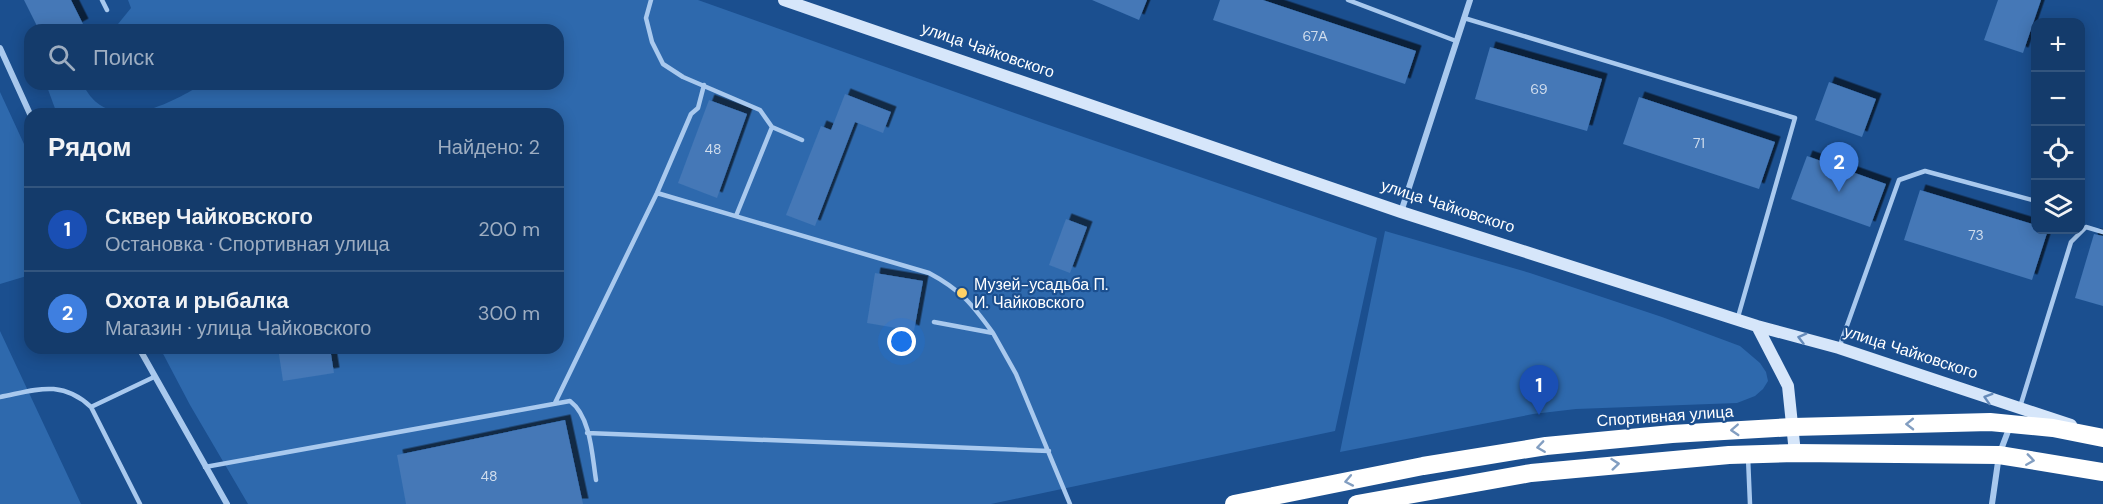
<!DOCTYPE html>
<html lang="ru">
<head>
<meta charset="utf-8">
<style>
  :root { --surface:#143b6b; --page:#1d4271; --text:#f1f3f6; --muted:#9dadc1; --line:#33557e; --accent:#ffd166 }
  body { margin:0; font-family:"DM Sans",sans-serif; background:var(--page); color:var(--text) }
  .controls { position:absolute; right:18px; top:18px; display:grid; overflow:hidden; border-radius:12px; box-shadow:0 3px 15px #0003 }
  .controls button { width:54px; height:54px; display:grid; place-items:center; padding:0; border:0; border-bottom:2px solid var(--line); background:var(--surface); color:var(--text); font:30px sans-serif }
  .you { position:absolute; left:902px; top:342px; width:21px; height:21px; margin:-15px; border:4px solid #fff; border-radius:50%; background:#1a73e8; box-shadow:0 0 0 9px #1a73e833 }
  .badge { display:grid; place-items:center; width:39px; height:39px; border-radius:50%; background:var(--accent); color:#fff; font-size:20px; font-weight:700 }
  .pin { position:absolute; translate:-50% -50px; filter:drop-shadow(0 2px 3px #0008) }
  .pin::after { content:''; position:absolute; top:32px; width:21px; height:18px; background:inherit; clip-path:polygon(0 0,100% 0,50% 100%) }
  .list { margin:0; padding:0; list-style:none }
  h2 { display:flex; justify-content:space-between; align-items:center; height:78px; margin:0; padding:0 24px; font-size:26px }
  h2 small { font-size:20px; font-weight:400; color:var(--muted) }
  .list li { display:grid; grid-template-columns:39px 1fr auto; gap:18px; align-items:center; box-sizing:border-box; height:84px; padding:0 24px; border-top:2px solid var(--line) }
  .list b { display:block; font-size:22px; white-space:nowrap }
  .list p { margin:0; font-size:20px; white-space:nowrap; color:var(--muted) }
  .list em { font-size:20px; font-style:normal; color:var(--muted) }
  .icon { flex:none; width:33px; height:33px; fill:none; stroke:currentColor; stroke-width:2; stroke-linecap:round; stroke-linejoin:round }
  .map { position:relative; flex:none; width:2103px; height:504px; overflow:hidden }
  .search { position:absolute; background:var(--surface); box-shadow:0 3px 15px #0003; left:24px; top:24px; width:540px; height:66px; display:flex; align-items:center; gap:15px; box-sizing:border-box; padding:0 21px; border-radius:18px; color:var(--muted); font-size:22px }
  .panel { position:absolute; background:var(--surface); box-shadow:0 3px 15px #0003; left:24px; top:108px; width:540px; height:246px; border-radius:18px }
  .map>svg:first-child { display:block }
</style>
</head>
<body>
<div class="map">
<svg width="2103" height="504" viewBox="0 0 2103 504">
  <defs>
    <filter id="shadow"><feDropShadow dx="5.5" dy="-5.5" stdDeviation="0" flood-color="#0009"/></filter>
  </defs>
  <rect width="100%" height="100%" fill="#1b4f8f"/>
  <path fill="#2e69ad" d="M128,0H698L1040,122L1377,238L1335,431L991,504H248L190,405L160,348H558V114H57L46,84H82C86,90 91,98 96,102C126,126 168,104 196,88L197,84H558V30H104L118,24L131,8Z
    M0,92L30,157V275L0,284Z
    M1385,231L1530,273L1662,317L1740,346L1760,363L1766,372L1768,381L1763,389L1755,396L1737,403L1576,409L1533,414L1340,452Z
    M0,331L81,504H0Z"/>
  <path fill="#4478b7" filter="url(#shadow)" d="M24,0H71L83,24L72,30H39Z
    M1092,0H1147L1139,20Z
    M1220,0H1263L1416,51L1405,84L1213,20Z
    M1998,0H2041L2023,53L1984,40Z
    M1490,47L1602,79L1587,131L1475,99Z
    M1829,82L1876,99L1862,137L1815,120Z
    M845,94L891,112L883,133L855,122L815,226L786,215L821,126L831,130Z
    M1639,97L1775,142L1759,189L1623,144Z
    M709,100L747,114L717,198L678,183Z
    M1807,156L1886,184L1870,227L1791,199Z
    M1920,190L2036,225V230H2048L2032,280L1904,240Z
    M1066,219L1087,227L1070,273L1049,265Z
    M2094,234L2103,236V306L2075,298Z
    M875,273L923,281L914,331L867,323Z
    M278,348H330L334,373L283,381Z
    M565,420L583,504H406L397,455Z"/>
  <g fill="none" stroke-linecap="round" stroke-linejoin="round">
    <path stroke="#a9c9ee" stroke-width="4.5" d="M102,0L107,10
      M651,0L646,18L652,42L663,64L683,77L760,110L772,127L736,216
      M1348,0L1456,41
      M1464,18L1795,118L1738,317
      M772,127L802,140
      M657,193L929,273C961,290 972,304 993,333
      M934,322L993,333L1016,374L1070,504
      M1839,348L1899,180L1925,171L2036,201
      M0,397C36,390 61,379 91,407L140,504
      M555,403L657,193L691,114L698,108L704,85
      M91,407L154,377
      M2020,407L2071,242L2086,227L2103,232
      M587,433L1049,451
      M1748,457L1750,504
      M205,467L570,401C591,417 592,455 596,480"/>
    <path stroke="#a9c9ee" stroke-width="6" d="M0,48L30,114
      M1401,212L1470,0
      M139,348L227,504
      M1992,504L1999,455L2010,426"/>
    <path stroke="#d6e6fa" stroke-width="12" d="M784,0L1401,212L1757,326L1839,348L2071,425
      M1757,326L1788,386L1795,453"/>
    <path stroke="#fff" stroke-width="18" d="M1234,504L1423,466L1546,446L1672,434L1793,427L1990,422L2053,428L2103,438
      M1357,504L1531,473L1729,455L1795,453L1999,455L2103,472"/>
  </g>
  <defs><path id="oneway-chevron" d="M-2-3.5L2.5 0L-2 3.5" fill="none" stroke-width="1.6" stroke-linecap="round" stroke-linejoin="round" transform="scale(1.5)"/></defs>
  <g stroke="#668bba">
    <use href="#oneway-chevron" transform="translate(1802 338) rotate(-165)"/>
    <use href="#oneway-chevron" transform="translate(1988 398) rotate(-163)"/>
  </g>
  <g stroke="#829ec1">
    <use href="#oneway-chevron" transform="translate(1910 424) rotate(179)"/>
    <use href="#oneway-chevron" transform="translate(1735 430) rotate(177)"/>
    <use href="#oneway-chevron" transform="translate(1541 447) rotate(172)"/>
    <use href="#oneway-chevron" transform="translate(2030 460) rotate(8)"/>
    <use href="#oneway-chevron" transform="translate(1615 464) rotate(-6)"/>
    <use href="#oneway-chevron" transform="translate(1349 481) rotate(169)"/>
  </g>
  <circle fill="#ffd166" stroke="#1b4f8f" stroke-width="2" cx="962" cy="293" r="6"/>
  <g text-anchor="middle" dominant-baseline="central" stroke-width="4.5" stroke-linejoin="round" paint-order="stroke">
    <g font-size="14" fill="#d0dded">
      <text x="1315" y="36">67А</text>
      <text x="1539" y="89">69</text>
      <text x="1699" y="143">71</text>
      <text x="713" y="149">48</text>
      <text x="1976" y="235">73</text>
      <text x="489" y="476">48</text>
    </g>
    <g font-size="16" fill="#fff" stroke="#1b4f8f">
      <text transform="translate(988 50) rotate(19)">улица Чайковского</text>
      <text transform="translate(1448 206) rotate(18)">улица Чайковского</text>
      <text transform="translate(1911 352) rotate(18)">улица Чайковского</text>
      <text transform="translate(1665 416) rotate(-4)">Спортивная улица</text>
    </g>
    <g font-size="16" fill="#fff" stroke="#1b4f8f" text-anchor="start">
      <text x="974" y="284">Музей-усадьба П.<tspan x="974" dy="18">И. Чайковского</tspan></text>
    </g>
  </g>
</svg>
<div class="controls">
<button>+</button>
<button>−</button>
<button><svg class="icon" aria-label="locate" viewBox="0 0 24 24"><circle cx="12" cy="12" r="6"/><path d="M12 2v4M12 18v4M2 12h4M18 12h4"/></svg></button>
<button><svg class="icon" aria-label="layers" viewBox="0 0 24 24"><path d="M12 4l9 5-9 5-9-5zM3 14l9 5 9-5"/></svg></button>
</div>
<div class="you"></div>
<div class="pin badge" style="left:1539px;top:415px;background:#1a4fb4">1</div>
<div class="pin badge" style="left:1839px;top:192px;background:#3f7fe0">2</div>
<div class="search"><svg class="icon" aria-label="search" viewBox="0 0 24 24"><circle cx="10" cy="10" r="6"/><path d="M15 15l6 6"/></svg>Поиск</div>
<section class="panel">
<h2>Рядом<small>Найдено: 2</small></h2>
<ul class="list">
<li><span class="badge" style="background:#1a4fb4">1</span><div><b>Сквер Чайковского</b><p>Остановка · Спортивная улица</p></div><em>200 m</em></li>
<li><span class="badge" style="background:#3f7fe0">2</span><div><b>Охота и рыбалка</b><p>Магазин · улица Чайковского</p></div><em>300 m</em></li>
</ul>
</section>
</div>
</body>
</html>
